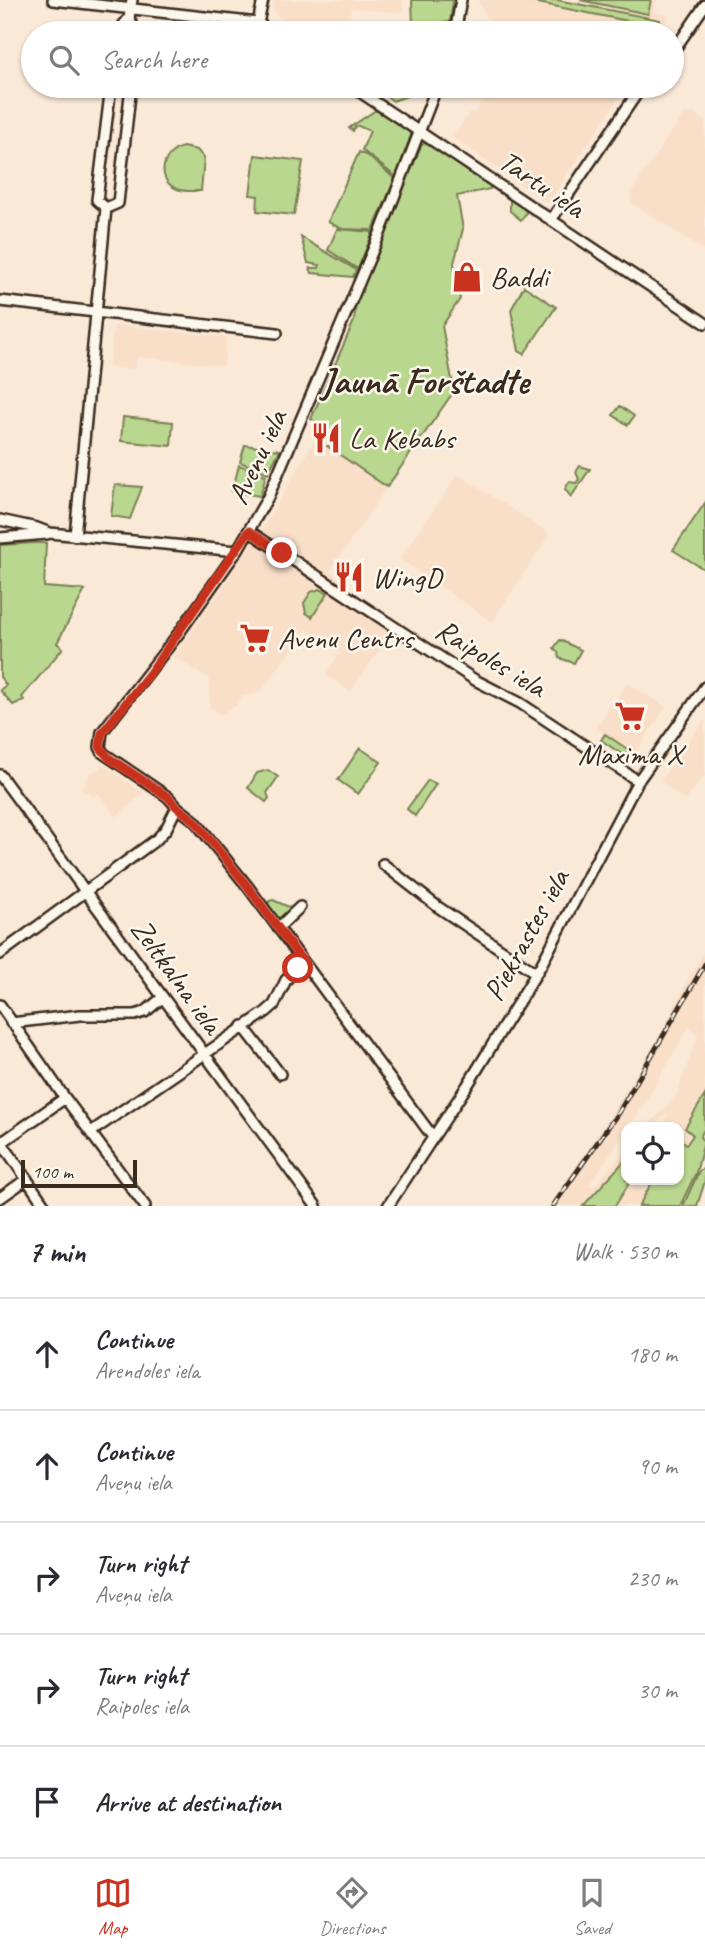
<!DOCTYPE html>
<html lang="en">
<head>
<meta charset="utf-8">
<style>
  :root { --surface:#fff; --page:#f2f2f3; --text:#2b2b33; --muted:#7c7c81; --line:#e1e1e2; --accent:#c8321e }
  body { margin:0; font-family:Caveat,sans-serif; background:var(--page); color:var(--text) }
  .controls { position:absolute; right:21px; bottom:21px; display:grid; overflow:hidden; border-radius:14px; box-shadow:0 2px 5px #0004 }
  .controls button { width:63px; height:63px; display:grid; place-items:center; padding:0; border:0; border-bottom:2px solid var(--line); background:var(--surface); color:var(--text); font:35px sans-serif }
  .scale { position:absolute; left:21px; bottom:18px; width:116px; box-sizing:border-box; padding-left:7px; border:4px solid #3b2a1e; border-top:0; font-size:19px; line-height:24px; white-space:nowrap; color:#3b2a1e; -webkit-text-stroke:5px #fbf7ec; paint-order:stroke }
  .stop { position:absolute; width:21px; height:21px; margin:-16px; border:5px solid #c8321e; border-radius:50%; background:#fff }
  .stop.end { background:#c8321e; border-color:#fff; box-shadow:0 2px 7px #0008 }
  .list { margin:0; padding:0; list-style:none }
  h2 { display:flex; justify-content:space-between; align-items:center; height:91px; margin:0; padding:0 28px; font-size:30px }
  h2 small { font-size:23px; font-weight:400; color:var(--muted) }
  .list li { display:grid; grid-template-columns:46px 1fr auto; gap:21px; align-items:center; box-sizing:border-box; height:112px; padding:0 28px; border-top:2px solid var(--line) }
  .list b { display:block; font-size:26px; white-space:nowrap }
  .list p { margin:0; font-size:23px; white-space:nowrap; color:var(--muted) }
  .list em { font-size:23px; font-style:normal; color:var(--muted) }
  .icon { flex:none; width:38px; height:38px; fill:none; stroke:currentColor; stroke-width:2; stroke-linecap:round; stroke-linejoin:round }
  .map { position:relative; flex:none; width:705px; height:1206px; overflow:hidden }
  .search { position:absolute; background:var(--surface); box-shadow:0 2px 5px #0004; left:21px; right:21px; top:21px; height:77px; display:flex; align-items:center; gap:18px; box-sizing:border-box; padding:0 24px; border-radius:38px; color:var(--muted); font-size:26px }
  .sheet { height:651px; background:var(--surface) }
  nav { display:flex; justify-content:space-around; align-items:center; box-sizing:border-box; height:98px; border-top:2px solid var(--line); background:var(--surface); font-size:19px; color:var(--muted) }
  nav a { display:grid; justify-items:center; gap:4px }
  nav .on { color:var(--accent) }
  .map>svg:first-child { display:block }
</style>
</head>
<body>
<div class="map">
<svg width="705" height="1206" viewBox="0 0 705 1206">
  <rect width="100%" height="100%" fill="#fae9d7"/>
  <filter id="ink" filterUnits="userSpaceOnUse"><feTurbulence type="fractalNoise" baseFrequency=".0143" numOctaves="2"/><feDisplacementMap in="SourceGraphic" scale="14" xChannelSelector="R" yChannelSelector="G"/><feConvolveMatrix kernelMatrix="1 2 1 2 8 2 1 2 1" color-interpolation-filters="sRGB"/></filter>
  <g filter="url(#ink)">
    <path fill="#f9dfc8" d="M275,0H403L402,13L351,8L349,25L282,19L275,15L273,9Z
      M478,0H656L654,12L670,16L657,33H493Z
      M493,86H627L548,203L452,137L470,112L474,114Z
      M692,112L705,120V251L632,203L631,192L683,115Z
      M114,325L227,337L224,366L137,357L135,369L109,367Z
      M323,426L335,434L327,446L387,487L330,571L392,632L350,692L326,674L340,652L307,629L260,693L242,696L236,706L220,714L210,708L209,679L174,657L263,528Z
      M458,474L550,534L492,622L400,559Z
      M627,683L666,707L635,754L596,728Z
      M705,719V775L685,801L660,781Z
      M102,764L131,784L134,788L135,787L145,793L115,817L99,794L97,793L94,797L82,789L90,772L97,770Z
      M705,950V1095L694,1110V1135L687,1144L679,1139V1127H662L668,1112L654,1127H646L676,1096L698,1035L689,1027L637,1116L629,1127H626V1131L589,1185L593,1187L626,1150V1159L583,1206H549L588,1150L666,1028L673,1014L671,1012Z
      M631,1180H653L639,1206H615Z"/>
    <path fill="#bad78f" stroke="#7a8056" stroke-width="2" d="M412,0H453L450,22L413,25Z
      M523,0H557L660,20L658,27Z
      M580,0H651L648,14Z
      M449,25L447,33H412V27Z
      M372,86H421L419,92L393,101Z
      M376,110L409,131L411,135L396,177L362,150L370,131L356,125L353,131L349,128Z
      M425,143L428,144L490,184V189L457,196L463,229L454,263L460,299L442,326L454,391L387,487L327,446L335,434L311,419L354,321L356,302L421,146Z
      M183,147L197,150L204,158L201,191C193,191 185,192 177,189C155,180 162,152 183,147Z
      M359,152L368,156L395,179L373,230L342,229L328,222Z
      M255,155L303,161L294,215L257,211L258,196L250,195Z
      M505,196L525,209L526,213L521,220L510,211V200Z
      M337,229L373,232L358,269L328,250Z
      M301,237L356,270L353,277L312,273L310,268H319L320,265L308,263Z
      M524,286L556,307L524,354L519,351L511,310Z
      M620,406L634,416L628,425L613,415Z
      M123,417L173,422L171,446L121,441Z
      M245,445L280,450L268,473L240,462Z
      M239,465L266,475L260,496L232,492Z
      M580,466L590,469L571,497L565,489L569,482L576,483L579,479L576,472Z
      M115,485L142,487L130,519L111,516Z
      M705,503V568H702L673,550Z
      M35,543H46L44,587L85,590L57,643L63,648L22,697L24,700L13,705L0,690L6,685L0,677V545Z
      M320,589L328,593L312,617L306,613L304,603L311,592Z
      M560,640L581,650L574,663L559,658L558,652L554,648Z
      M605,734L630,751L623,755L601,740Z
      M360,748L381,762L358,794L338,780Z
      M268,770L278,777L267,793L269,798L266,802L248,788L257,773Z
      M428,780L436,784L415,816L407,809Z
      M273,900L291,908L281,920H279L268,905L269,901Z
      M705,1095V1128L700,1137L704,1142L696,1173L680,1206H639L653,1180H679V1139L687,1144L693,1135L685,1128Z
      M626,1159V1180H631L615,1206H583Z
      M705,1168V1181L697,1206H683L699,1171Z"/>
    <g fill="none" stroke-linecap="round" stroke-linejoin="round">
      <g stroke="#3b2a1e" stroke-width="14">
        <path id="minor" d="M53,0L258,23L273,33
          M132,0L129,18L136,33
          M258,23L263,0
          M117,33L129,18
          M455,33L461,0
          M672,53L705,5
          M351,86L705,323
          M106,208L118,203L131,86
          M106,208L97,200L111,86
          M551,220L642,86
          M0,301L277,333
          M0,520L37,528L50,533L237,551
          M249,531L475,680L520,703L638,781
          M75,536L106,208
          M0,538L47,534
          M0,775L316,1206
          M177,807L195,821L248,887L433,1137
          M383,864L438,907L536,973
          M278,928L300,907
          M0,954L157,839L166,829L177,807L168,797L103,753L100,747L102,732L179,633L237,551L268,497L381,231L437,86
          M0,1005L65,1098L145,1206
          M11,1023L80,1015H135L145,1012L162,998
          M243,1026L280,1074
          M91,1132L266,1012L274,1005L286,980L303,962
          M0,1140L45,1206
          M1,1143L65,1098
          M0,1198L27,1179
          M388,1206L467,1086L540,967L638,781L705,687"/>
      </g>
      <use href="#minor" stroke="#fbf7ec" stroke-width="9"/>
      <g stroke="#3b2a1e" stroke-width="5">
        <path id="rail" d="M553,1206L620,1110L705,964"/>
      </g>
      <use href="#rail" stroke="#fbf7ec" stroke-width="2.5" stroke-dasharray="8" stroke-linecap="butt"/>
    </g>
  </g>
  <g fill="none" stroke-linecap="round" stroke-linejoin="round" filter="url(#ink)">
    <path stroke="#c8321e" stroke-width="9" d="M282,553L249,531L150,673L102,733L100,747L109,758L168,797L177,807L195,821L248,887L303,962L298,968"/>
  </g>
  <defs>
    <g id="shop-bare" transform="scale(2.415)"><path d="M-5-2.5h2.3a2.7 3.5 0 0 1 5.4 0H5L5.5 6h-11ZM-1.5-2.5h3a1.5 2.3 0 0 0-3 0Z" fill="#c8321e" stroke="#fbf7ec" stroke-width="2.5" paint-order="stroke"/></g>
    <g id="restaurant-bare" transform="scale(2.415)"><path d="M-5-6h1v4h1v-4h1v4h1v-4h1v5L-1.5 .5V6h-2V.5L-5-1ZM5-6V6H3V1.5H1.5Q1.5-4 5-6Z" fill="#c8321e" stroke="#fbf7ec" stroke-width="2.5" paint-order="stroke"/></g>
    <g id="supermarket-bare" transform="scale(2.415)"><path d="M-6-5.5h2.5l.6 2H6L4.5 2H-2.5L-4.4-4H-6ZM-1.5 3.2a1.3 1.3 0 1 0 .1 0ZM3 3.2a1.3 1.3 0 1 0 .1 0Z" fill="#c8321e" stroke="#fbf7ec" stroke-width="2.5" paint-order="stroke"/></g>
  </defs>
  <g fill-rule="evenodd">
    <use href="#shop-bare" x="467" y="277"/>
    <use href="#restaurant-bare" x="326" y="438"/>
    <use href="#restaurant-bare" x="349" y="577"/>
    <use href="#supermarket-bare" x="255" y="638"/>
    <use href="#supermarket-bare" x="630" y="716"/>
  </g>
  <g text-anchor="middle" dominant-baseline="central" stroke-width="5" stroke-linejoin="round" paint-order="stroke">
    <g font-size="30" fill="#3b2a1e" stroke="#fbf7ec">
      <text transform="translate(542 184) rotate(34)">Tartu iela</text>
      <text transform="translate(257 457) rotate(-65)">Aveņu iela</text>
      <text transform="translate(491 658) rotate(31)">Raipoles iela</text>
      <text transform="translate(526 935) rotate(-61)">Piekrastes iela</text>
      <text transform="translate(177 976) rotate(54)">Zeltkalna iela</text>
    </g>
    <g font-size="30" fill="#3b2a1e" stroke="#fbf7ec" text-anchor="start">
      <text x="490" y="277">Baddi</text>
      <text x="349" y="438">La Kebabs</text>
      <text x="372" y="577">WingD</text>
      <text x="278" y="638">Avenu Centrs</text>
      <text x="630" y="754" text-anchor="middle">Maxima X</text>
    </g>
    <g font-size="37" font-weight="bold" fill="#3b2a1e" stroke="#fbf7ec">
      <text x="425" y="380">Jaunā Forštadte</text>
    </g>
  </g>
</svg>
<div class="controls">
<button><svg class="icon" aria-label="locate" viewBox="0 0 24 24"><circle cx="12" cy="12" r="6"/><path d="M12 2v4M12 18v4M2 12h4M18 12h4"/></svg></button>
</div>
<div class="scale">100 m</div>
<div class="stop" style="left:298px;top:968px"></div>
<div class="stop end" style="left:282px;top:553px"></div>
<div class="search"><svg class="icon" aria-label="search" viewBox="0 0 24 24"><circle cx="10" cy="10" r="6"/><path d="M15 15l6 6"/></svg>Search here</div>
</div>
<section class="sheet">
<h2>7 min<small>Walk · 530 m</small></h2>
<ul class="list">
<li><svg class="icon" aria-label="ahead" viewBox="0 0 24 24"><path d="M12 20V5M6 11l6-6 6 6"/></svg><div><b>Continue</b><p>Arendoles iela</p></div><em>180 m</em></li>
<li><svg class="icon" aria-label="ahead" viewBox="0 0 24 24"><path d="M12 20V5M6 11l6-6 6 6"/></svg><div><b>Continue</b><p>Aveņu iela</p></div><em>90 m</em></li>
<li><svg class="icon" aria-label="right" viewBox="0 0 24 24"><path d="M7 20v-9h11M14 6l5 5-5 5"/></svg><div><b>Turn right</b><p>Aveņu iela</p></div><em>230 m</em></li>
<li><svg class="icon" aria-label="right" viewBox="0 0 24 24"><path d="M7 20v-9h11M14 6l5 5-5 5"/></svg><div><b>Turn right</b><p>Raipoles iela</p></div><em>30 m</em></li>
<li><svg class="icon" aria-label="arrive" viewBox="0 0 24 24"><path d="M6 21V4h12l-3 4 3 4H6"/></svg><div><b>Arrive at destination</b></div></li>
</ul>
</section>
<nav>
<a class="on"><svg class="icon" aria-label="map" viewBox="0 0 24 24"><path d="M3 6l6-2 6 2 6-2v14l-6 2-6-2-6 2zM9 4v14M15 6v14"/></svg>Map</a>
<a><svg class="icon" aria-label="directions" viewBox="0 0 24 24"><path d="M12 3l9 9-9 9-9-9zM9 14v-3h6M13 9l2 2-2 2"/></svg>Directions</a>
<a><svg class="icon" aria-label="saved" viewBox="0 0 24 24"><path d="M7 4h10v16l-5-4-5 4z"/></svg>Saved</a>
</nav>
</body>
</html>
